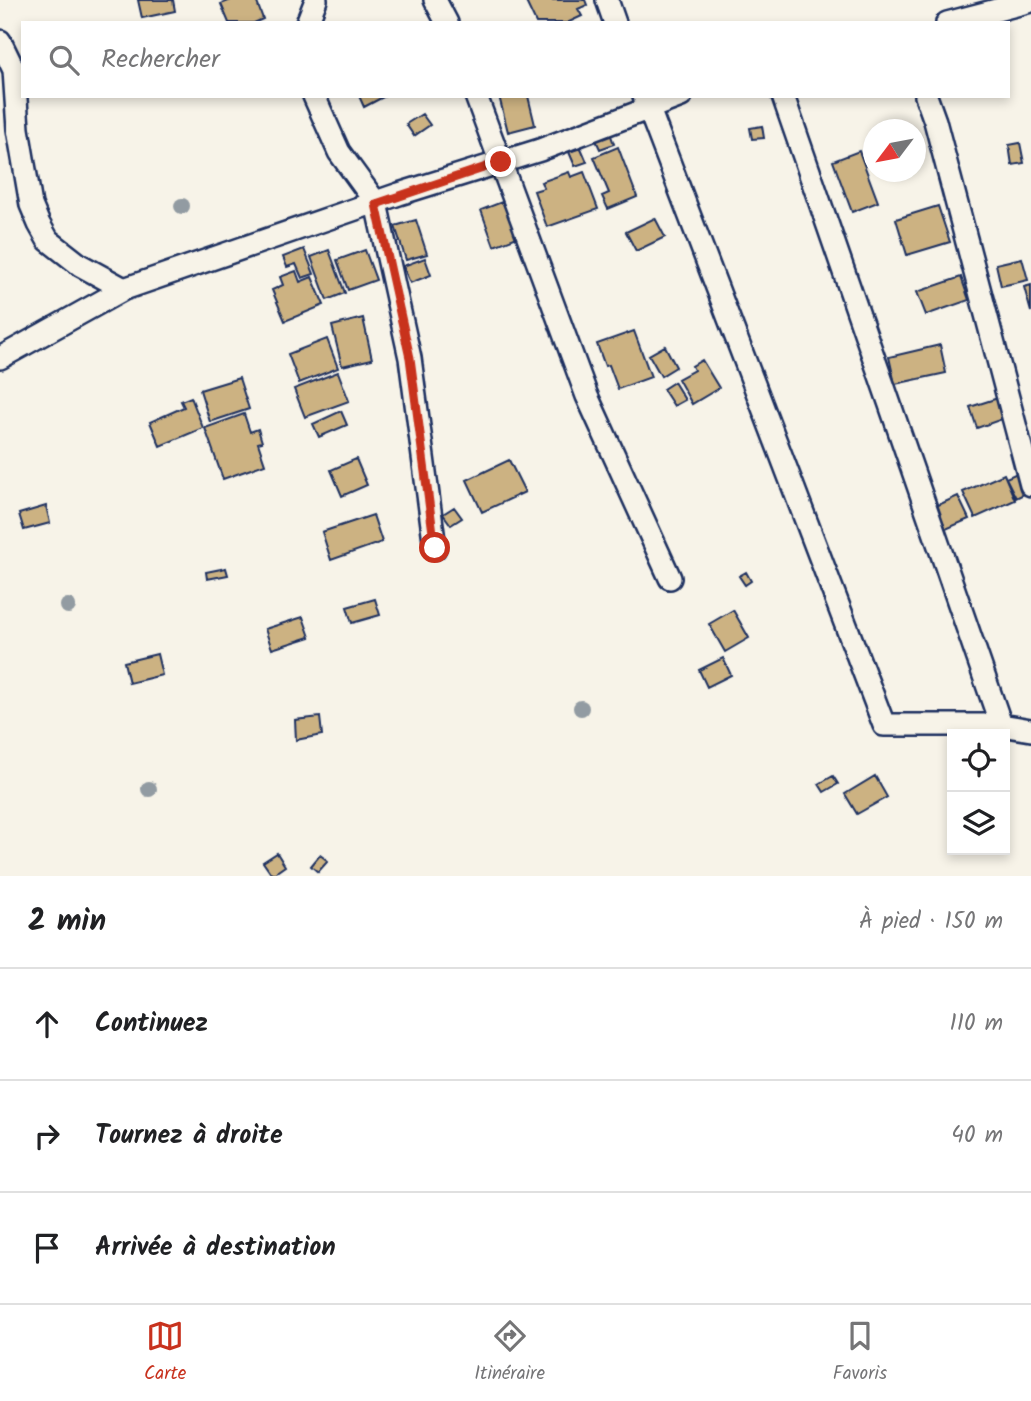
<!DOCTYPE html>
<html lang="fr">
<head>
<meta charset="utf-8">
<style>
  :root { --surface:#fff; --page:#f2f2f2; --text:#202124; --muted:#757577; --line:#e0e0e0; --accent:#c8321e }
  body { margin:0; font-family:Kalam,sans-serif; background:var(--page); color:var(--text) }
  .controls { position:absolute; right:21px; bottom:21px; display:grid; overflow:hidden; border-radius:0px; box-shadow:0 4px 10px #0003 }
  .controls button { width:63px; height:63px; display:grid; place-items:center; padding:0; border:0; border-bottom:2px solid var(--line); background:var(--surface); color:var(--text); font:35px sans-serif }
  .compass { position:absolute; left:863px; top:119px; width:63px; height:63px; border-radius:50%; background:var(--surface); box-shadow:0 4px 10px #0003; rotate:238deg }
  .stop { position:absolute; width:21px; height:21px; margin:-16px; border:5px solid #c8321e; border-radius:50%; background:#fff }
  .stop.end { background:#c8321e; border-color:#fff; box-shadow:0 2px 7px #0008 }
  .list { margin:0; padding:0; list-style:none }
  h2 { display:flex; justify-content:space-between; align-items:center; height:91px; margin:0; padding:0 28px; font-size:30px }
  h2 small { font-size:23px; font-weight:400; color:var(--muted) }
  .list li { display:grid; grid-template-columns:46px 1fr auto; gap:21px; align-items:center; box-sizing:border-box; height:112px; padding:0 28px; border-top:2px solid var(--line) }
  .list b { display:block; font-size:26px; white-space:nowrap }
  .list em { font-size:23px; font-style:normal; color:var(--muted) }
  .icon { flex:none; width:38px; height:38px; fill:none; stroke:currentColor; stroke-width:2; stroke-linecap:round; stroke-linejoin:round }
  .map { position:relative; flex:none; width:1031px; height:876px; overflow:hidden }
  .search { position:absolute; background:var(--surface); box-shadow:0 4px 10px #0003; left:21px; right:21px; top:21px; height:77px; display:flex; align-items:center; gap:18px; box-sizing:border-box; padding:0 24px; border-radius:0px; color:var(--muted); font-size:26px }
  .sheet { height:427px; background:var(--surface) }
  nav { display:flex; justify-content:space-around; align-items:center; box-sizing:border-box; height:98px; border-top:2px solid var(--line); background:var(--surface); font-size:19px; color:var(--muted) }
  nav a { display:grid; justify-items:center; gap:4px }
  nav .on { color:var(--accent) }
  .map>svg:first-child { display:block }
</style>
</head>
<body>
<div class="map">
<svg width="1031" height="876" viewBox="0 0 1031 876">
  <rect width="100%" height="100%" fill="#f7f3e8"/>
  <filter id="ink" filterUnits="userSpaceOnUse"><feTurbulence type="fractalNoise" baseFrequency=".0143" numOctaves="2"/><feDisplacementMap in="SourceGraphic" scale="14" xChannelSelector="R" yChannelSelector="G"/><feConvolveMatrix kernelMatrix="1 2 1 2 8 2 1 2 1" color-interpolation-filters="sRGB"/></filter>
  <g filter="url(#ink)">
    <path fill="#ccb282" stroke="#1b2f5e" stroke-width="2" d="M138,0H173L175,11L142,18Z
      M231,0H256L263,19L254,23H229L221,4Z
      M525,0H585L587,5L578,9L582,16L567,23H536Z
      M359,96H385L364,107Z
      M499,96H528L535,125L508,132Z
      M422,114L430,125L414,136L406,124Z
      M762,126L764,138L752,139L750,128Z
      M610,133L614,144L600,149L595,138Z
      M1020,143L1024,163L1012,165L1009,145Z
      M618,147L637,197L608,209L602,196L609,193L594,157Z
      M581,148L587,162L575,166L569,152Z
      M859,151L878,202L852,212L833,161Z
      M569,172L571,177L584,172L598,209L547,227L534,191L544,188L541,182Z
      M507,200L520,236L494,246L481,210Z
      M938,206L950,242L907,255L896,219Z
      M655,218L665,237L636,251L626,232Z
      M416,220L427,254L406,260L395,226Z
      M304,249L314,274L302,278L296,264L287,267L283,257Z
      M329,250L345,293L327,300L311,257Z
      M365,250L376,280L348,290L337,260Z
      M425,258L431,275L410,283L403,266Z
      M1022,258L1028,280L1001,286L996,264Z
      M296,271L300,282L312,277L324,305L285,321L272,290L283,285L280,277Z
      M961,277L969,300L926,315L917,292Z
      M1031,285V312L1024,287Z
      M363,318L372,359L342,366L332,326Z
      M634,331L651,377L618,389L609,365L605,366L597,344Z
      M327,339L338,368L299,383L288,354Z
      M940,345L946,373L895,384L889,357Z
      M665,346L676,367L661,376L649,355Z
      M702,360L719,388L692,404L678,379L694,370L692,366Z
      M338,372L349,401L305,417L294,389Z
      M239,378L249,409L210,422L200,390Z
      M674,382L685,400L674,406L663,389Z
      M191,397L203,428L160,446L150,422L184,407L181,401Z
      M1001,397L1008,417L977,428L970,407Z
      M341,411L347,425L319,437L313,424Z
      M244,414L250,432L258,429L262,442L258,443L265,464L223,479L205,428Z
      M356,459L367,485L342,496L331,470Z
      M509,460L525,492L482,512L467,480Z
      M1017,473L1026,493L1016,498L1006,478Z
      M1004,474L1015,500L975,518L963,492Z
      M958,496L969,519L946,529L936,506Z
      M46,506L50,523L24,530L19,514Z
      M454,507L462,518L451,525L443,514Z
      M373,515L382,542L331,560L322,532Z
      M226,568L228,575L207,579L206,572Z
      M746,572L751,581L745,585L739,576Z
      M375,599L380,615L352,623L347,607Z
      M733,610L749,638L725,652L709,624Z
      M303,617L310,637L272,649L265,629Z
      M157,654L162,675L129,683L124,662Z
      M723,658L731,675L707,687L699,670Z
      M320,717L322,735L296,740L295,720Z
      M833,776L838,784L824,792L819,784Z
      M875,776L887,797L857,814L845,794Z
      M277,853L285,866L272,875L263,862Z
      M320,855L328,861L318,872L311,866Z"/>
    <g fill="none" stroke-linecap="round" stroke-linejoin="round">
      <g stroke="#1b2f5e" stroke-width="26">
        <path id="minor" d="M435,0L447,23
          M607,0L615,23
          M307,23L316,0
          M947,23L1031,1
          M0,41L14,70L18,129L31,205L39,224L48,240L80,265L124,289
          M314,96L339,152L376,203L410,358L435,548
          M476,96L587,396L670,578
          M644,96L884,725H1001L1031,730
          M783,96L1001,725
          M926,96L935,121L1031,485
          M0,358L124,289L399,194L540,150L681,96"/>
      </g>
      <use href="#minor" stroke="#f7f3e8" stroke-width="21"/>
    </g>
    <g fill="#929ba2">
      <circle cx="182" cy="206" r="8"/>
      <circle cx="68" cy="606" r="8"/>
      <circle cx="581" cy="708" r="8"/>
      <circle cx="149" cy="789" r="8"/>
    </g>
  </g>
  <g fill="none" stroke-linecap="round" stroke-linejoin="round" filter="url(#ink)">
    <path stroke="#c8321e" stroke-width="9" d="M435,548L410,358L376,204L501,162"/>
  </g>
</svg>
<div class="controls">
<button><svg class="icon" aria-label="locate" viewBox="0 0 24 24"><circle cx="12" cy="12" r="6"/><path d="M12 2v4M12 18v4M2 12h4M18 12h4"/></svg></button>
<button><svg class="icon" aria-label="layers" viewBox="0 0 24 24"><path d="M12 4l9 5-9 5-9-5zM3 14l9 5 9-5"/></svg></button>
</div>
<svg class="compass" viewBox="-18 -18 36 36"><path d="M0-13l5 13h-10z" fill="#e53935"/><path d="M0 13l5-13h-10z" fill="#757577"/></svg>
<div class="stop" style="left:435px;top:548px"></div>
<div class="stop end" style="left:501px;top:162px"></div>
<div class="search"><svg class="icon" aria-label="search" viewBox="0 0 24 24"><circle cx="10" cy="10" r="6"/><path d="M15 15l6 6"/></svg>Rechercher</div>
</div>
<section class="sheet">
<h2>2 min<small>À pied · 150 m</small></h2>
<ul class="list">
<li><svg class="icon" aria-label="ahead" viewBox="0 0 24 24"><path d="M12 20V5M6 11l6-6 6 6"/></svg><div><b>Continuez</b></div><em>110 m</em></li>
<li><svg class="icon" aria-label="right" viewBox="0 0 24 24"><path d="M7 20v-9h11M14 6l5 5-5 5"/></svg><div><b>Tournez à droite</b></div><em>40 m</em></li>
<li><svg class="icon" aria-label="arrive" viewBox="0 0 24 24"><path d="M6 21V4h12l-3 4 3 4H6"/></svg><div><b>Arrivée à destination</b></div></li>
</ul>
</section>
<nav>
<a class="on"><svg class="icon" aria-label="map" viewBox="0 0 24 24"><path d="M3 6l6-2 6 2 6-2v14l-6 2-6-2-6 2zM9 4v14M15 6v14"/></svg>Carte</a>
<a><svg class="icon" aria-label="directions" viewBox="0 0 24 24"><path d="M12 3l9 9-9 9-9-9zM9 14v-3h6M13 9l2 2-2 2"/></svg>Itinéraire</a>
<a><svg class="icon" aria-label="saved" viewBox="0 0 24 24"><path d="M7 4h10v16l-5-4-5 4z"/></svg>Favoris</a>
</nav>
</body>
</html>
